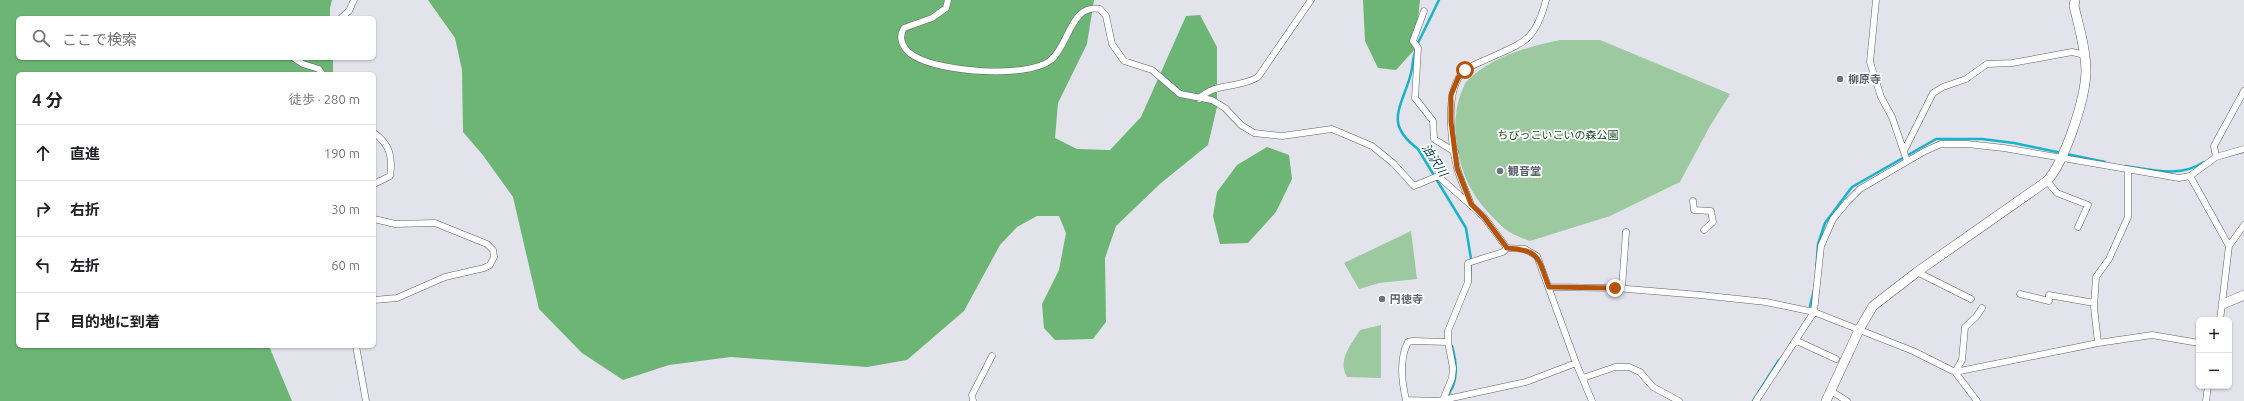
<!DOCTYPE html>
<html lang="ja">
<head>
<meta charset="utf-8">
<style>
  :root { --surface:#fff; --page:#f6f6f6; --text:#202124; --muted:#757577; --line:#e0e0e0 }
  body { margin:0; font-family:Ubuntu,"Noto Sans JP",sans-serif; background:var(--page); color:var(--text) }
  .controls { position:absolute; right:12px; bottom:12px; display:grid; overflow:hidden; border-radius:6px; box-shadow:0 1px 3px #0004 }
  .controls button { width:36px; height:36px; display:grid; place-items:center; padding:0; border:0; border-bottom:1px solid var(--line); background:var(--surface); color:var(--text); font:20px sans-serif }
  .stop { position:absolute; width:12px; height:12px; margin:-9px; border:3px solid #b45309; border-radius:50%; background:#fff }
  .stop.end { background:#b45309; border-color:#fff; box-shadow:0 1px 4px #0008 }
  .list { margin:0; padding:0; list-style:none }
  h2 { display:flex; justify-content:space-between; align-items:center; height:52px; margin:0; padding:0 16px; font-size:17px }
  h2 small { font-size:13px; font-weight:400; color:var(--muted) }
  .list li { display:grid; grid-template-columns:26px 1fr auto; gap:12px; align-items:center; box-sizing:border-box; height:56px; padding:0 16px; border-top:1px solid var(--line) }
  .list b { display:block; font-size:15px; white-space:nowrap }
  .list em { font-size:13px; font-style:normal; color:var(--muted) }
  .icon { flex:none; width:22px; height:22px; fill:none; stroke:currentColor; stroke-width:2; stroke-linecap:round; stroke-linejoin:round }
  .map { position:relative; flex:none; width:2244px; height:401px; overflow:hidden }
  .search { position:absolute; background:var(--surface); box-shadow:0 1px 3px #0004; left:16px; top:16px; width:360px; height:44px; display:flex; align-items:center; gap:10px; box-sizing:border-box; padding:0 14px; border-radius:6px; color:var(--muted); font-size:15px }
  .panel { position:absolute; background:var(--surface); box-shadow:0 1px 3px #0004; left:16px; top:72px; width:360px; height:276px; border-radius:6px }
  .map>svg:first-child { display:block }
</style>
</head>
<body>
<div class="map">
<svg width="2244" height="401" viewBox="0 0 2244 401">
  <rect width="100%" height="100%" fill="#e3e3ec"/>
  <path fill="#9dc9a0" d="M1560,40H1600L1730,94L1710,126L1680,182L1610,216L1530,241C1523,238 1512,235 1505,229C1493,218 1478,203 1470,187C1456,159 1450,122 1461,93C1463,89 1464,85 1466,82C1490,57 1527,47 1560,40Z
    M1411,231L1417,279L1379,283L1359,289L1344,263Z
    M1381,325V378L1347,377C1337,360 1351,345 1360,330Z"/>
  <path fill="#6cb574" d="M0,0H332L330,8V18H18V58H333V74H18V346H269L292,401H0Z
    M428,0H1094L1087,44L1058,103L1055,138L1077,149L1110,150L1141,117L1186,16L1200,15L1217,47V107L1208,145L1161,183L1116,226L1105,258L1106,322L1093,339L1055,340L1044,328L1042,304L1059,270L1066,233L1059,216H1037L1017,227L1000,245L964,311L907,360L867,367L731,357L669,365L623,380L582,353L539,309L513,197L482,154L463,132L462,70L455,38Z
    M1363,0H1420L1415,49L1396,70L1378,68L1365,41Z
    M1267,147L1289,155L1292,179L1276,212L1248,243L1220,244L1213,216L1217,192L1237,165Z"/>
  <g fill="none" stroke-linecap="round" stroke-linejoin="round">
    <path stroke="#17b3ca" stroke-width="2.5" d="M1417,45L1439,0
      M1416,49C1412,60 1413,68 1410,77C1400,110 1385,124 1418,149L1466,228L1471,259L1470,281
      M2125,166C2152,170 2180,178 2204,162
      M1816,272L1818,244L1825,223L1852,187L1936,139H1982L2014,143L2105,162
      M1810,306L1814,290
      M1446,398C1459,382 1457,364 1452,346
      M1753,401L1779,360"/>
    <g stroke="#606068" stroke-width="7">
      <path id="street" d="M948,0L946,8L932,18L904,28C897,39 904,50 914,56C940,72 1027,79 1051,60C1069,45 1071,3 1100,9L1106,16L1112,44L1124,61L1152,70L1180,94L1212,100L1225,108L1241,125L1254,133L1282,136L1332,129L1372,146L1393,163L1414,186L1438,176L1484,217L1507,248L1525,249L1537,256L1576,363L1592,401
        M1876,0L1870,62L1881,97L1892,117L1907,161
        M1424,11L1413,41L1418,48L1415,98L1433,121L1434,139L1455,152
        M341,18L349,11L354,0
        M294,58L303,64L319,69L322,74
        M1199,99C1214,82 1239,89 1258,77L1311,0
        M374,133C390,144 393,158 390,176L374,184
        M1904,151L1933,93L1943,87L1966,79L1987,64L2012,63L2072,52L2085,55
        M2216,157L2214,146L2244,91
        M2190,176L2229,246
        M2047,181L2057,193L2088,205L2078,227
        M1693,201L1694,210L1711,211L1713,222L1704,230
        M1470,202C1466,191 1460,179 1457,168C1451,143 1444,89 1464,71C1470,66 1478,63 1485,60C1522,43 1535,43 1546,0
        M374,219L395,224L435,223L487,244L493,250L494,257L490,265L484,268L445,277L397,298L374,300
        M1917,272L1971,299
        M1549,287L1615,288L1700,295L1766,302L1814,312L1913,351L1955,372L2098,343L2152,335L2199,343
        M1622,288L1626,232
        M2020,294L2049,301V295L2094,303
        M2220,320L2229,246L2244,225
        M1797,341L1836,359
        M2098,343L2094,307L2096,277L2109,259L2128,217V170
        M356,346L366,401
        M1583,378L1615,367H1629L1640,372L1653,387L1679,401
        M1831,391L1847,401
        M1443,400L1452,378L1453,368L1448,342V331L1468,282V263L1503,252L1507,248
        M973,401L972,395L992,356
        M1438,401L1526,382L1576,363
        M1438,401L1406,400C1402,383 1399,359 1408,342L1413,341L1448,342
        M1756,401L1814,312L1821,246L1833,219L1847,202L1860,189L1925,151L1941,144H1967L2004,148L2179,178L2190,176L2216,157L2244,149
        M1977,401L1955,372L1962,360L1965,327L1976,317L1982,308
        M2206,401L2208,386"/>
    </g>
    <g stroke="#606068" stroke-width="10">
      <path id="secondary" d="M2223,304L2244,295
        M1826,401L1860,328L1873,306L1917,272L2047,181C2065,161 2085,100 2086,72C2086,50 2079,27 2074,6L2075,0"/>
    </g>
    <use href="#street" stroke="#fff" stroke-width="6"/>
    <use href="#secondary" stroke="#fff" stroke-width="9"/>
  </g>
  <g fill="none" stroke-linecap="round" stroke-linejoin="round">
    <path stroke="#b45309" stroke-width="5" d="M1465,70L1458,78L1451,95V122L1457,168L1471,204L1484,217L1507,248C1541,250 1538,259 1549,287L1615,288"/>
  </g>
  <g fill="#6b7280" stroke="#fff" stroke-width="1.5">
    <circle cx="1840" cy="79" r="4"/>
    <circle cx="1500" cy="171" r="4"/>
    <circle cx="1382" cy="299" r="4"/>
  </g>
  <g text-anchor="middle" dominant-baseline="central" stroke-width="3.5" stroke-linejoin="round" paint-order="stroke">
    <g font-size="11" font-weight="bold" fill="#5b616d" stroke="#fff" text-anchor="start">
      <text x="1848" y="79">柳原寺</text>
      <text x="1508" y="171">観音堂</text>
      <text x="1390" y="299">円徳寺</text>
    </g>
    <g font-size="11" fill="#184c21" stroke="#fff">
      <text x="1558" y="135">ちびっこいこいの森公園</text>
    </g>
    <g font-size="12" font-style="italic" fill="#01414b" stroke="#fff">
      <text transform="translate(1435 160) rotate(57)">油沢川</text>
    </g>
  </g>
</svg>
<div class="controls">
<button>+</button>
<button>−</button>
</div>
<div class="stop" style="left:1465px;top:70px"></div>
<div class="stop end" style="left:1615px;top:288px"></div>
<div class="search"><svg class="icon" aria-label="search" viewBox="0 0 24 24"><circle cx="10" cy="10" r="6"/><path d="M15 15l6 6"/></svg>ここで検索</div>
<section class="panel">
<h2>4 分<small>徒歩 · 280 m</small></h2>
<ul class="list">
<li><svg class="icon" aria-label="ahead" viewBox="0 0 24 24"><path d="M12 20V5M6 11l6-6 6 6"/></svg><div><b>直進</b></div><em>190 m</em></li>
<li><svg class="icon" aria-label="right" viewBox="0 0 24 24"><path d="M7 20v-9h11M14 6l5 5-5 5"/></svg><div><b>右折</b></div><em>30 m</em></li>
<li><svg class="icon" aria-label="left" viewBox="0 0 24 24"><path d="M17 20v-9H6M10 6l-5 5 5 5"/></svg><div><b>左折</b></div><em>60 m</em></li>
<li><svg class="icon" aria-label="arrive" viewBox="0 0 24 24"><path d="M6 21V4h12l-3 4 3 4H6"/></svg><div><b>目的地に到着</b></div></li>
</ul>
</section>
</div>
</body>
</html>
